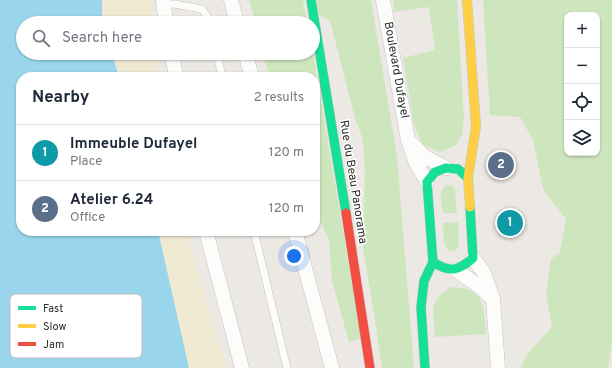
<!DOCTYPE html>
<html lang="en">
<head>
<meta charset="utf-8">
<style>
  :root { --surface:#fff; --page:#f6f6f7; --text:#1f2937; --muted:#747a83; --line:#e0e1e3; --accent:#1a73e8 }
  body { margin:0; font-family:Overpass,sans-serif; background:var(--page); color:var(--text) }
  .controls { position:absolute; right:12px; top:12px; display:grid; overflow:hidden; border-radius:8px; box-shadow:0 1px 3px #0004 }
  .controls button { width:36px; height:36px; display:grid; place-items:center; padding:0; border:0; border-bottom:1px solid var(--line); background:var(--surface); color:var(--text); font:20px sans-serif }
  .you { position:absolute; left:294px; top:256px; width:14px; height:14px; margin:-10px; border:3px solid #fff; border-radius:50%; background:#1a73e8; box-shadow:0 0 0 6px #1a73e833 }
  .badge { display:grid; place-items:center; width:26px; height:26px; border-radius:50%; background:var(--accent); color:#fff; font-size:13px; font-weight:700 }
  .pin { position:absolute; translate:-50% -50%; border:2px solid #fff; box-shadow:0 1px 4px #0006 }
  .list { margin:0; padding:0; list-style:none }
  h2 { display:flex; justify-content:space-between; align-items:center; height:52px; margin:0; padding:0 16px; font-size:17px }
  h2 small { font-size:13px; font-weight:400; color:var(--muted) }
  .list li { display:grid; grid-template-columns:26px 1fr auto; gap:12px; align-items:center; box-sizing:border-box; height:56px; padding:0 16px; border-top:1px solid var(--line) }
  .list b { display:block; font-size:15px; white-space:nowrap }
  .list p { margin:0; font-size:13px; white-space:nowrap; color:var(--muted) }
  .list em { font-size:13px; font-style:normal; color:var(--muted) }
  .icon { flex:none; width:22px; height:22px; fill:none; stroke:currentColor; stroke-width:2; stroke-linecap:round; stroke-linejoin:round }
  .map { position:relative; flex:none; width:612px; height:368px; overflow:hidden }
  .search { position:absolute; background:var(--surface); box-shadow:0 1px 3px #0004; left:16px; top:16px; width:304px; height:44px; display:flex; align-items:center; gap:10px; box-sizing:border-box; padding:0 14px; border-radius:22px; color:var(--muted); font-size:15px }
  .panel { position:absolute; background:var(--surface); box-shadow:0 1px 3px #0004; left:16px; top:72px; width:304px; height:164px; border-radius:16px }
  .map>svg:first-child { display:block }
</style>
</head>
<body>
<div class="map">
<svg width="612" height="368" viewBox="0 0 612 368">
  <rect width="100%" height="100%" fill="#ece8e4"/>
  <path fill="#cee6be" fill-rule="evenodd" d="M249,0H303L307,23H256Z
    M315,0H371L397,156L414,368H382L374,314L363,249L365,170L363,140L355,118L330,21L317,13Z
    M393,0H457L464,119L462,135L455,146L439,152L422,144L414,124L403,58L435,50L429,7L395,12Z
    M483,0H612V345L608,368H520L529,352L552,327L546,294L551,259L560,252L566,219L543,189L533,140L520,117L490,115ZM567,15H597V153H567Z
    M261,53H313L361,338L349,342L332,281L329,240L315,211V77H271Z
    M447,185L453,186L455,190L457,213H443C442,204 437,190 447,185Z
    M458,222L459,244L457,249L451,251C441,247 444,232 443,223Z
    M451,287C486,289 483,304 486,334L435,337C434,312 427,302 451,287Z"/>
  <path fill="#f0ead3" d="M101,0H151L153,23H103Z
    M108,53H156L159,77H112Z
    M141,231H186L216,334L214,335L216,340H218L227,368H172Z"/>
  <path fill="#99d6ec" d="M0,0H102V15L104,23H23V53H112L119,77H21V231H158L189,368H0Z"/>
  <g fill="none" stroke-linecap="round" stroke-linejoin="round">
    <g stroke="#c5c4c5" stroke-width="8">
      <path id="lane" d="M163,4H174L202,9L207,16L209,23
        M217,53L222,77
        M254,231L287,368"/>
    </g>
    <g stroke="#c5c4c5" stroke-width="15">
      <path id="street" d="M163,0L166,23
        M231,0L237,23
        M383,0L408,140L416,163L427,182
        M172,53L176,77
        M245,53L252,77
        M411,143L425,157L446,168
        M206,231L242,368
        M295,231L332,368
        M473,258L484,273L493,299L498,368
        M456,270L480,287L491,297"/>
    </g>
    <g stroke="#c5c4c5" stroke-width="10">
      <path id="fast" d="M311,0L346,213
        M468,178L458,169L446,168L435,172L427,182L433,262C450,273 458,271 473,258L470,207
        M425,368L421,307L424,281L433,262"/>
    </g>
    <g stroke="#c5c4c5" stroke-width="10">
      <path id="slow" d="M467,0L476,126L468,178L470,207"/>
    </g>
    <g stroke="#c5c4c5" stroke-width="10">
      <path id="jam" d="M346,213L370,368"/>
    </g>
    <use href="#lane" stroke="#fcfcfb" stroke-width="7"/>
    <use href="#street" stroke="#fcfcfb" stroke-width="14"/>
    <use href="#fast" stroke="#16e098" stroke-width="9"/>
    <use href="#slow" stroke="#ffcf43" stroke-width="9"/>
    <use href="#jam" stroke="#f24e42" stroke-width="9"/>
  </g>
  <g text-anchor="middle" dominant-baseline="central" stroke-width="3" stroke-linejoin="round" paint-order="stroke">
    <g font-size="12" fill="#2e2e2e" stroke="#fff">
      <text transform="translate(396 70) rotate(80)">Boulevard Dufayel</text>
      <text transform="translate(353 182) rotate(81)">Rue du Beau Panorama</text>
    </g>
  </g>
  <rect x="10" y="294" width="132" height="64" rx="6" fill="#fff" stroke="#c0c0c0" stroke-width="1"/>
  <rect x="18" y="306" width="18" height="4" fill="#16e098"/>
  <rect x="18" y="324" width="18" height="4" fill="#ffcf43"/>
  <rect x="18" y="342" width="18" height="4" fill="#f24e42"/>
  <g font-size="11" fill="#2e2e2e">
    <text x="43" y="312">Fast</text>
    <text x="43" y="330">Slow</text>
    <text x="43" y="348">Jam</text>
  </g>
</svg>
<div class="controls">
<button>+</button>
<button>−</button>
<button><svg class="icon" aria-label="locate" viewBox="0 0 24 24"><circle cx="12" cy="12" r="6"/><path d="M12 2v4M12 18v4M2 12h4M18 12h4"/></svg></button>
<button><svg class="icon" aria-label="layers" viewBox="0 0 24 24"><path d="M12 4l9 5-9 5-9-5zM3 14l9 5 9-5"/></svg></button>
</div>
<div class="you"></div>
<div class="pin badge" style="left:510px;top:223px;background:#0f9aa8">1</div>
<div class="pin badge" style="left:501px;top:165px;background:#5c6f8a">2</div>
<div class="search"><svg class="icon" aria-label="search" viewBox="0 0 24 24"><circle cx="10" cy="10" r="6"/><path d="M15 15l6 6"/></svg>Search here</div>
<section class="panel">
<h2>Nearby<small>2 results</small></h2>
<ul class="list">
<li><span class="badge" style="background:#0f9aa8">1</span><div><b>Immeuble Dufayel</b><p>Place</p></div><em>120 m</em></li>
<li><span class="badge" style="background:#5c6f8a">2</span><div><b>Atelier 6.24</b><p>Office</p></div><em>120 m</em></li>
</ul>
</section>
</div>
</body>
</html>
